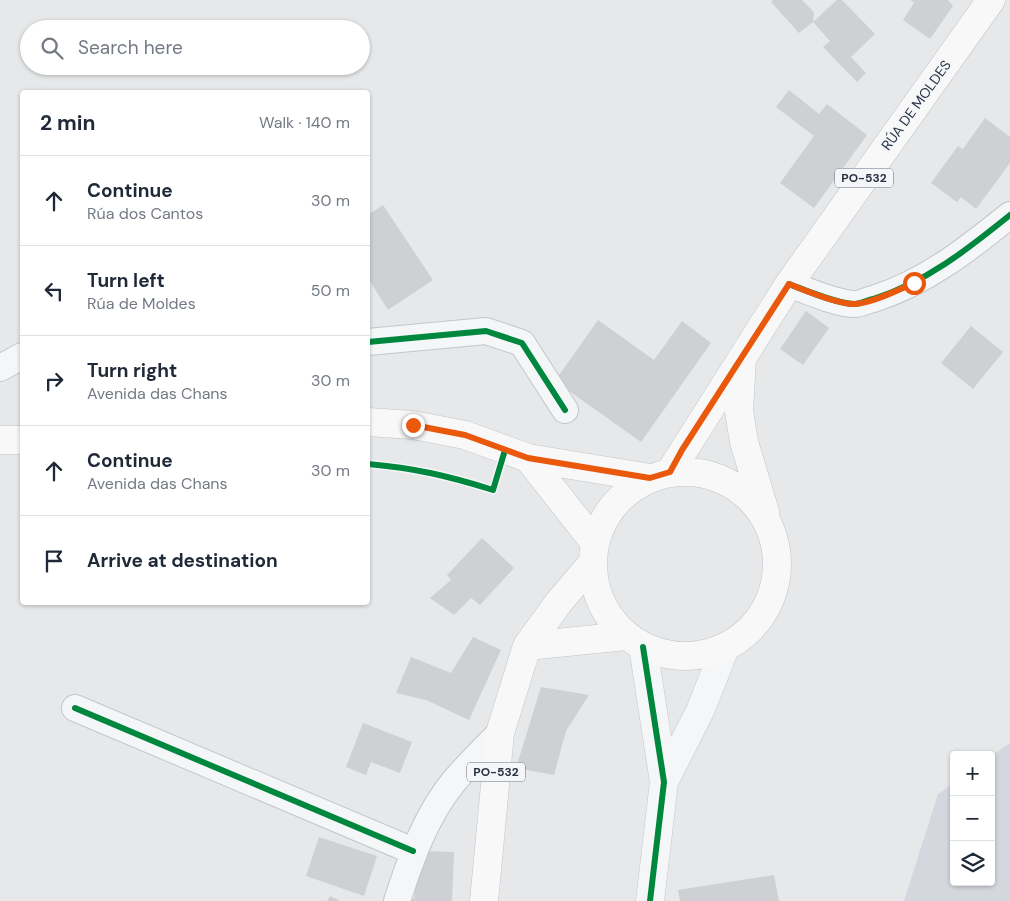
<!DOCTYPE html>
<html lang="en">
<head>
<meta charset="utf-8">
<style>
  :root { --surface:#fff; --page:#f6f6f7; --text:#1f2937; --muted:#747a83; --line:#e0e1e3 }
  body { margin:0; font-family:"DM Sans",sans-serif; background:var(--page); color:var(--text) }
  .controls { position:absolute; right:15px; bottom:15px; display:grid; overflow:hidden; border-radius:5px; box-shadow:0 1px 4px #0004 }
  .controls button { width:45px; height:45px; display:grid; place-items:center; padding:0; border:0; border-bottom:1px solid var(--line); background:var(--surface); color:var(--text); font:25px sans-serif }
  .stop { position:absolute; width:15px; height:15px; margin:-11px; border:4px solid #ea580c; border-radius:50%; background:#fff }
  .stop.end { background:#ea580c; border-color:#fff; box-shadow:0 1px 5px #0008 }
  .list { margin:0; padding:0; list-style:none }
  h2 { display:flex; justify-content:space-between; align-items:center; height:65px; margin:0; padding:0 20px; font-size:21px }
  h2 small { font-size:16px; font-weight:400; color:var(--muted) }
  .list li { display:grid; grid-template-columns:32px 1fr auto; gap:15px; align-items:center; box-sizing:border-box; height:90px; padding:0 20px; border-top:1px solid var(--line) }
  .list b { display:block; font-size:19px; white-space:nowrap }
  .list p { margin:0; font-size:16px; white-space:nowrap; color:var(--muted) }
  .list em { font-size:16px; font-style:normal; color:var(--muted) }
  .icon { flex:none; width:28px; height:28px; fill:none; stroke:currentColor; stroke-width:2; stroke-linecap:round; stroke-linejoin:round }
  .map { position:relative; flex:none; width:1010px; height:901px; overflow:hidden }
  .search { position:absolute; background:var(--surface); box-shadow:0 1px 4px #0004; left:20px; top:20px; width:350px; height:55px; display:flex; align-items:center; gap:12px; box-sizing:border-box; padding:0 18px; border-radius:28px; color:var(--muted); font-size:19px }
  .panel { position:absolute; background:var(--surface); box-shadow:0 1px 4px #0004; left:20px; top:90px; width:350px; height:515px; border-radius:5px }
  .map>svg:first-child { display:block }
</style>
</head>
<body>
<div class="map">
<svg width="1010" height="901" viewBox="0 0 1010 901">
  <rect width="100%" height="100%" fill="#e6e8ea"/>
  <path fill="#d4d7dd" d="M1010,743V901H904L938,794L954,783V882H991V756Z"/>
  <path fill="#ced0d3" d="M773,0H802L814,12L813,22L799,33L771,2Z
    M837,0H842L875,34L851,57L866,73L857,82L823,47L830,41L813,22Z
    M911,0H948L953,6L930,39L903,20L914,3Z
    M789,90L819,114L827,104L867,135L814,208L780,183L814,136L776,107Z
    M985,118L1010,137V163L976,209L961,197L957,202L931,183L958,146L963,149Z
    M383,205L433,280L388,310L368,278V215Z
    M806,311L829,328L803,365L780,349Z
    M598,320L654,360L682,321L711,343L641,442L555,381Z
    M971,326L1003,352L973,389L941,363Z
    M482,538L514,568L480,605L471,598L454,615L430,598L451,580L447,575Z
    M473,637L501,650L469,720L426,700L396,693L411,657L451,673Z
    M541,687L589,695L566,731L554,775L516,768Z
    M363,723L412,742L400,773L371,762L366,775L346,767Z
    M319,837L377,856L364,896L306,876Z
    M419,851L454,852L452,901H403V898L414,899Z
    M774,875L779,901H680L678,890Z
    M330,896L340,901H327Z"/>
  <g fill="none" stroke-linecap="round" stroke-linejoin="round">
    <g stroke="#c4c6c8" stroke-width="28">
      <path id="minor" d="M789,284C805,290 837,304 855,304C860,304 868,300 873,299C925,283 968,249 1010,215
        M368,342L486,331L522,343L565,410
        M0,368L22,356
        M75,708L413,851
        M397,901C411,858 426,815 455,780C469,764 485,748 500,733"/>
    </g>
    <g stroke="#c4c6c8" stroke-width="29">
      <path id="tertiary" d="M643,647L664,782L650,901
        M664,782L700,711L725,648"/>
    </g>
    <g stroke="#c2c5c8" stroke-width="29">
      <path id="primary" d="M742,359L739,411L744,442L765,512
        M368,422L413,425L465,435L528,458L650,478
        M0,440H22
        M528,458L595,543
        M593 564a92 92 0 1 1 184 0a92 92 0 1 1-184 0Z
        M670,472L789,284L991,0
        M527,646L626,636
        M484,901L500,733L527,646L559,602L593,562"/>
    </g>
    <use href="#minor" stroke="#f5f6f7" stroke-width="26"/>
    <use href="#tertiary" stroke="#f5f6f7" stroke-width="28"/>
    <use href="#primary" stroke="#f8f8f8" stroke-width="28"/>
    <g stroke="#f4f6f9" stroke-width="9">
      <path id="cycleway" d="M789,284C805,290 837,304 855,304C860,304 868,300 873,299C925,283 968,249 1010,215
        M368,342L486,331L522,343L565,410
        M368,464C414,468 449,476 493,490L505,450
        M643,647L664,782L650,901
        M75,708L413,851"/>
    </g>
    <use href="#cycleway" stroke="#00873e" stroke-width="6"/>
  </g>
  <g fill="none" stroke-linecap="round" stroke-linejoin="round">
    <path stroke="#ea580c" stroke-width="6" d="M413,425L465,435L528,458L650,478L670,472L682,450L789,284C804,290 839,305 855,304C872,303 898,290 914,283"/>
  </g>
  <g text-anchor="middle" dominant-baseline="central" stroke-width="4" stroke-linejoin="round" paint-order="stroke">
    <g fill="#f4f6f9" stroke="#676e7b" stroke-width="1">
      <rect x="835" y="168.5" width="58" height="19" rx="4"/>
      <rect x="467" y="762.5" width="58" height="19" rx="4"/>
    </g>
    <g font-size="12" font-weight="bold" fill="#2b3445">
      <text x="864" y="178">PO-532</text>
      <text x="496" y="772">PO-532</text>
    </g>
    <g font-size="14" fill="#2b3445" stroke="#f4f6f9">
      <text transform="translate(916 105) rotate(-54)">RÚA DE MOLDES</text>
    </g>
  </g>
</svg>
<div class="controls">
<button>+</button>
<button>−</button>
<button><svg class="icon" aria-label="layers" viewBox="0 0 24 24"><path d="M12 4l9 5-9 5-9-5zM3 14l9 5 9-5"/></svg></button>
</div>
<div class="stop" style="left:914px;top:283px"></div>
<div class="stop end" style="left:413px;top:425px"></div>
<div class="search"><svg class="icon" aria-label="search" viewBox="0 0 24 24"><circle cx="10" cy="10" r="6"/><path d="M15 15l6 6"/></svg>Search here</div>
<section class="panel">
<h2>2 min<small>Walk · 140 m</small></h2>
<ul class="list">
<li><svg class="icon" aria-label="ahead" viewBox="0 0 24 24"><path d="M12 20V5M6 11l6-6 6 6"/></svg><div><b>Continue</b><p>Rúa dos Cantos</p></div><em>30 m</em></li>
<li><svg class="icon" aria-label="left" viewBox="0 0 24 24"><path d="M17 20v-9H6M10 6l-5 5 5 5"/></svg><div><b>Turn left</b><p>Rúa de Moldes</p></div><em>50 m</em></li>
<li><svg class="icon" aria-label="right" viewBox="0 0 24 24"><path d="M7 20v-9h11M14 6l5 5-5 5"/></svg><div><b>Turn right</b><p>Avenida das Chans</p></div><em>30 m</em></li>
<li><svg class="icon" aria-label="ahead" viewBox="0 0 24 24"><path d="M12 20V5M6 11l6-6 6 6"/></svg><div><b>Continue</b><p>Avenida das Chans</p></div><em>30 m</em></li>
<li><svg class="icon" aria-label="arrive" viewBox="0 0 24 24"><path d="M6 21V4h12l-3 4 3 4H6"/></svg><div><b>Arrive at destination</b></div></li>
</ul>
</section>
</div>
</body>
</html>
